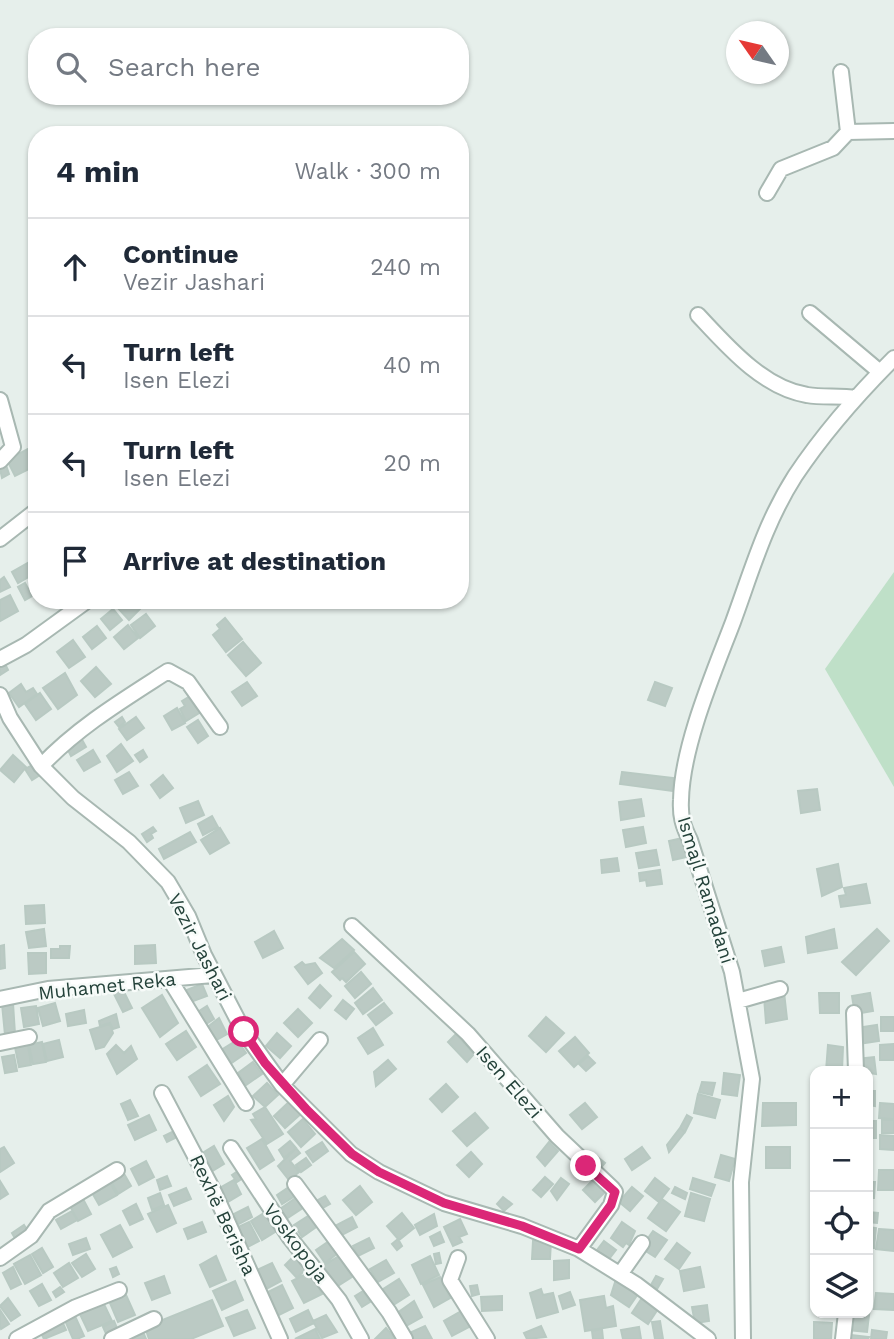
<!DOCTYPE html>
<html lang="en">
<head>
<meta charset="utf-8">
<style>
  :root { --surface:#fff; --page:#f6f6f7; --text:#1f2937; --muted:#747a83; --line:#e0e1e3 }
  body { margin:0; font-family:"Work Sans",sans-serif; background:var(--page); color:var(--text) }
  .controls { position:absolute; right:21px; bottom:21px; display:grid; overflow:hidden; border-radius:14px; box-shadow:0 2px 5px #0004 }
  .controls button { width:63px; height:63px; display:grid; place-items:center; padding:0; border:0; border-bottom:2px solid var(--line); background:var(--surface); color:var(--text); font:35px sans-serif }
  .compass { position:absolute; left:726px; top:21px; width:63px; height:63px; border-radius:50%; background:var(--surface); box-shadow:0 2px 5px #0004; rotate:304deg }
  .stop { position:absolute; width:21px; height:21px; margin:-16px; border:5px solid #db2777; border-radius:50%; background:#fff }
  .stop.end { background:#db2777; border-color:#fff; box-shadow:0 2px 7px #0008 }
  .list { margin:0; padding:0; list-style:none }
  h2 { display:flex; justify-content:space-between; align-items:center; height:91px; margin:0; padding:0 28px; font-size:30px }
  h2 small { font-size:23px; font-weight:400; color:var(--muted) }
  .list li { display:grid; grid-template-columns:46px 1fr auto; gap:21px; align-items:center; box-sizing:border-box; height:98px; padding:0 28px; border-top:2px solid var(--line) }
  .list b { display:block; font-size:26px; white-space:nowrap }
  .list p { margin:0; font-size:23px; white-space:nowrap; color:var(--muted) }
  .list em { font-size:23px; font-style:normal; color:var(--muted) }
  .icon { flex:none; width:38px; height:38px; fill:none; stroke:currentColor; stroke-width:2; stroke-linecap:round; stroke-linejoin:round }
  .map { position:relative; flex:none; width:894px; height:1339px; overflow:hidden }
  .search { position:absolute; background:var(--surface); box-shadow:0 2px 5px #0004; left:28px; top:28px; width:441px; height:77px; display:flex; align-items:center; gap:18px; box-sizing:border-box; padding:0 24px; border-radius:28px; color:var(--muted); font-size:26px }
  .panel { position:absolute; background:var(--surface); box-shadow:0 2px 5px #0004; left:28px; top:126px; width:441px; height:483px; border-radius:28px }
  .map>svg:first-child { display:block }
</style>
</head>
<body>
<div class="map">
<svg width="894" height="1339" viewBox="0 0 894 1339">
  <rect width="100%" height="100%" fill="#e6efeb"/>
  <path fill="#bfe0c8" d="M894,572V787L825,669Z"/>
  <path fill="#bbcac4" stroke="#b8c9c2" stroke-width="2" d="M30,448L37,465L15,476L7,460Z
    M6,465L9,474L2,478L0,469Z
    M33,560L37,572L18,583L12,572Z
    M4,577L10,587L0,592V580Z
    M25,583L32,596L25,600L18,587Z
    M10,595L18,611L0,621V600Z
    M122,600H142L145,604L129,620L116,606Z
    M113,609L122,620L110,630L101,619Z
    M146,614L155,626L140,638L131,625Z
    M225,618L242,639L226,652L213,635L220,629L217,625Z
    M128,625L138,638L124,649L114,637Z
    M97,626L106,638L92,649L83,637Z
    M73,640L85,657L69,668L57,652Z
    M243,642L261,663L246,676L228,655Z
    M4,662L8,670L0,675V664Z
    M96,667L111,684L95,697L81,681Z
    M65,673L77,695L58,709L43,688Z
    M247,682L257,696L242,706L232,692Z
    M655,682L672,688L665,706L648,700Z
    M21,684L26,692L33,688L37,694L19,707L9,693Z
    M40,693L51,709L36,720L25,704Z
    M192,695L201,712L186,721L180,709L185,706L182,701Z
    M177,708L185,723L172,730L164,716Z
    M122,717L125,722L119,727L115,722Z
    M136,717L144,728L127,740L119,729Z
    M198,720L208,736L198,743L187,727Z
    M80,736L86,747L71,756L65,744Z
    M121,744L133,761L117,772L107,756Z
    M93,750L100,762L84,771L77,760Z
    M143,750L147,757L140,762L135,755Z
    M13,755L26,767L14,782L0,770Z
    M36,763L43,773L32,780L25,769Z
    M129,772L138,786L123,794L115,780Z
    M622,772L674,778L672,791L620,784Z
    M163,775L173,788L160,798L151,785Z
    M817,789L820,810L801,813L798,791Z
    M641,799L644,816L621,820L619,802Z
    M198,801L204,815L186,823L180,808Z
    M212,816L218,827L203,835L198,824Z
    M153,827L156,831L151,834L153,838L147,842L142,834Z
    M643,827L646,843L626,847L623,830Z
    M220,828L229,843L210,854L201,840Z
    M190,832L196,842L164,859L159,849Z
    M687,837L691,856L673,860L669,841Z
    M656,850L659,865L639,868L636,853Z
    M617,858L619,871L602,873L601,860Z
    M838,864L842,887L822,896L817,869Z
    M660,870L662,884L647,886L646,880L640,881L639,873Z
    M866,884L870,903L841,907L839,896L846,895L844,888Z
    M44,905L45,923L26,924L25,906Z
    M44,929L46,946L29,948L26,932Z
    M834,929L837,948L808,953L806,937Z
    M877,929L889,941L856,975L842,962Z
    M274,931L283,948L263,958L255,942Z
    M342,939L354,950L334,968L320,958Z
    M4,945L5,968L0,969V946Z
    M155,945L156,963L135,964V946Z
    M60,946H70L69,958H51V949H60Z
    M781,947L784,962L765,966L762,951Z
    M354,952L365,964L346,982L342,978L340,980L332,972Z
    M28,953H46V973L29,974Z
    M302,962L305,965L315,963L322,973L308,984L295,967Z
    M361,972L371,984L355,998L345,986Z
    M202,984L207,996L188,1003L184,991Z
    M320,985L331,996L320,1008L309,998Z
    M122,988L132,1008L123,1012L113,992Z
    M373,988L382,1000L363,1014L355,1003Z
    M784,992L787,1019L766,1023L764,997Z
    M819,993H839V1013H820Z
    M870,993L873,1011L855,1014L852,996Z
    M162,995L178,1023L160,1037L142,1008Z
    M343,1000L354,1009L346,1019L335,1010Z
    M13,1003L15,1034L5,1035L2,1004Z
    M55,1003L60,1021L43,1026L38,1008Z
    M384,1003L392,1013L376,1025L368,1015Z
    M36,1006L39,1024L24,1027L21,1008Z
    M207,1006L214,1019L203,1026L196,1013Z
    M298,1009L312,1023L298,1037L284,1023Z
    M84,1010L86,1023L68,1026L66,1014Z
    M116,1014L119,1027L113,1029L110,1023L100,1026L99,1021Z
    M546,1017L564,1033L546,1052L529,1036Z
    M881,1017H894V1031H881Z
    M219,1018L227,1034L213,1042L205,1029Z
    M110,1024L113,1033L104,1047L96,1049L90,1030Z
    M877,1025L879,1041L858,1044L856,1028Z
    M373,1028L383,1045L368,1054L358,1038Z
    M186,1031L196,1047L177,1060L166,1044Z
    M277,1033L291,1046L280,1058L266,1046Z
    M456,1034L474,1054L467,1062L448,1042Z
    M575,1037L589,1053L574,1067L559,1051Z
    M59,1040L63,1057L47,1061L43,1044Z
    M237,1040L246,1053L230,1064L221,1050Z
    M42,1042L46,1062L33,1064L29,1045Z
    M894,1044V1060H880V1045Z
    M28,1045L31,1065L19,1067L15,1047Z
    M116,1045L124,1053L131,1046L137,1059L117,1074L107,1054Z
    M828,1045L843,1047L842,1070L826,1071Z
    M14,1055L17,1071L5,1073L2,1057Z
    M588,1056L595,1063L586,1071L579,1064Z
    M874,1057L876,1074L858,1071L857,1059Z
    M388,1060L396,1069L376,1086L374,1072Z
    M253,1062L262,1074L246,1085L238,1073Z
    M207,1065L220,1084L201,1096L189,1077Z
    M724,1073L740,1075L737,1096L722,1094Z
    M702,1082L715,1083L712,1095L699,1092Z
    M267,1083L278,1095L265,1107L253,1096Z
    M446,1084L458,1097L442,1112L430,1099Z
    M868,1091H875V1106L868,1105Z
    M698,1094L720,1100L715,1118L694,1113Z
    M228,1096L234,1107L224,1121L214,1105Z
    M130,1100L138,1116L128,1120L121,1104Z
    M291,1100L302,1113L285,1128L274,1116Z
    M585,1103L597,1117L582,1129L570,1115Z
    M763,1103H796V1125L762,1126Z
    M880,1103L894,1104V1119L879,1118Z
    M265,1107L283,1134L267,1144L251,1120L256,1119L253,1114Z
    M475,1113L488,1128L467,1146L453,1131Z
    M149,1115L156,1130L135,1140L128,1125Z
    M687,1115L692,1118L685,1132L680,1128Z
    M303,1119L315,1134L301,1147L288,1132Z
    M882,1120H894V1133H882Z
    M868,1121H876V1138H868Z
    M680,1128L685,1132L669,1152L667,1145Z
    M174,1131L177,1137L167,1142L164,1136Z
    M880,1135L894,1136V1150L880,1149Z
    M262,1139L274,1160L260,1169L247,1148Z
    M290,1141L296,1148L284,1158L279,1150Z
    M322,1142L328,1151L313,1162L306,1152Z
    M549,1142L558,1151L545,1166L537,1157Z
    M214,1146L224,1164L209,1173L199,1155Z
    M4,1147L14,1163L0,1172V1149Z
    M642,1147L650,1158L632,1170L625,1159Z
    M766,1147H790V1168H766Z
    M296,1148L300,1153L290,1161L299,1172L289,1180L278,1166Z
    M471,1152L482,1164L469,1177L457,1165Z
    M595,1155L605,1163L598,1171L589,1163Z
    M721,1155L735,1159L729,1181L715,1177Z
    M306,1158L311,1165L301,1172L296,1165Z
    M146,1161L154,1177L139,1185L131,1169Z
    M241,1169L245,1177L237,1182L232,1175Z
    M879,1170H894V1190H878Z
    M123,1172L131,1186L118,1194L110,1179Z
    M167,1176L171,1186L160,1190L157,1180Z
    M597,1176L609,1188L595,1202L583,1190Z
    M545,1177L553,1184L541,1197L533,1190Z
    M561,1178L569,1184L557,1200L551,1191Z
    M655,1178L669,1189L659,1202L645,1191Z
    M693,1178L715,1185L711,1196L690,1189Z
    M234,1180L241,1194L226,1203L218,1189Z
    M0,1181L8,1194L0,1199Z
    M109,1181L117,1195L99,1205L91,1191Z
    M868,1182H875L874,1198H868Z
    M292,1185L298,1194L282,1204L277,1195Z
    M360,1186L372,1202L356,1215L343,1200Z
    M632,1187L643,1196L630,1211L619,1202Z
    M675,1187L687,1193L685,1199L672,1193Z
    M186,1188L191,1199L174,1206L169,1195Z
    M160,1193L164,1205L152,1210L148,1198Z
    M691,1193L710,1199L704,1221L685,1216Z
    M300,1195L306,1206L283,1221L277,1211Z
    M325,1196L330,1204L321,1209L316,1201Z
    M503,1197L512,1204L504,1211L497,1204Z
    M83,1199L91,1214L78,1221L70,1206Z
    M662,1199L680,1212L666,1231L648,1218Z
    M136,1204L143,1219L130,1225L123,1211Z
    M168,1205L176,1223L157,1232L148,1214Z
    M248,1207L252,1217L239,1224L234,1214Z
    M269,1210L280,1229L262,1240L251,1221Z
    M72,1211L77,1220L61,1229L56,1220Z
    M868,1212L878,1213L877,1223L868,1222Z
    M402,1213L414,1228L399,1240L387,1226Z
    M311,1214L319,1225L302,1237L294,1225Z
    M434,1214L437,1226L420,1235L415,1225Z
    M352,1217L357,1227L340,1236L335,1226Z
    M460,1219L467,1234L459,1237L462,1242L453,1246L444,1227Z
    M202,1222L206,1232L188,1239L184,1229Z
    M249,1222L259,1241L244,1249L234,1229Z
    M622,1222L635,1231L629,1245L626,1243L623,1247L611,1238Z
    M24,1225L28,1231L16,1240L12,1233Z
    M120,1225L132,1247L113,1257L101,1235Z
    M868,1227L876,1228L874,1248H868Z
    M879,1229L894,1230V1251L876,1249Z
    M653,1231L667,1240L655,1257L641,1248Z
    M440,1232L444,1242L434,1246L430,1237Z
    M86,1238L90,1249L73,1255L69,1244Z
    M369,1238L374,1248L358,1256L353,1246Z
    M398,1239L402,1246L397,1250L392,1244Z
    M329,1241L338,1253L325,1263L316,1250Z
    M533,1241H551L550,1259H532Z
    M604,1241L616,1250L609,1259L597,1250Z
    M677,1243L690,1253L679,1269L665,1259Z
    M42,1248L53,1267L43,1273L32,1254Z
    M298,1252L310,1265L297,1278L285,1265Z
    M439,1253L441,1263L436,1264L434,1254Z
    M86,1254L95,1269L82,1277L72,1263Z
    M30,1255L41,1275L25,1284L14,1264Z
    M216,1256L226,1280L210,1287L200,1265Z
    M339,1256L352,1277L336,1287L323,1266Z
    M430,1256L439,1275L421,1284L412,1265Z
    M386,1260L394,1273L378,1282L370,1269Z
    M569,1260V1278L554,1280V1261Z
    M69,1263L78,1278L63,1287L54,1273Z
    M272,1263L281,1281L266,1289L257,1270Z
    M13,1267L21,1284L11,1289L3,1273Z
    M116,1267L119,1274L113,1277L110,1269Z
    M700,1267L704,1287L684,1291L680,1271Z
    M310,1272L322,1294L304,1303L292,1281Z
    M164,1276L170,1293L152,1300L145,1283Z
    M656,1276L663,1279L657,1289L651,1285Z
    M440,1277L450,1298L434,1307L423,1285Z
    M399,1279L409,1295L390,1307L380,1291Z
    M616,1279L638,1294L629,1307L611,1295Z
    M235,1281L243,1300L222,1310L213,1291Z
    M868,1281H872L870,1304H868Z
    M42,1284L51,1300L39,1306L30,1291Z
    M282,1285L293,1308L277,1316L266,1293Z
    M477,1285L479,1294L472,1296L470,1286Z
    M60,1287L64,1292L56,1297L53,1292Z
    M541,1289L543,1295L553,1293L558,1312L537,1318L530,1293Z
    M363,1291L370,1302L362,1307L355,1296Z
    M570,1292L575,1305L563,1309L559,1296Z
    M876,1293L894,1294V1310L874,1309Z
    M126,1295L135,1315L118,1322L110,1303Z
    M502,1296V1310L482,1311L481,1297Z
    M604,1296L606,1308L613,1306L616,1326L585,1331L580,1300Z
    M8,1298L20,1315L11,1321L0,1306Z
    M642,1298L658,1309L648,1324L632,1313Z
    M102,1300L112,1321L88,1331L78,1310Z
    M212,1300L223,1326L191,1339H149L145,1327Z
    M414,1301L422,1317L404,1327L397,1313Z
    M707,1305L709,1321L695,1323L692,1307Z
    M868,1307H870L867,1332L848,1330L850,1313H868Z
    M0,1310L9,1324L1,1329L0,1327Z
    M247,1310L255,1328L234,1336L226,1318Z
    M308,1310L314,1323L296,1332L290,1319Z
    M463,1310L473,1325L452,1336L444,1321Z
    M74,1314L84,1336L77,1339H73L64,1318Z
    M326,1315L337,1332L322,1338L313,1321Z
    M61,1319L66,1330L44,1339L40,1331Z
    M114,1321L119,1333L108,1338L103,1327Z
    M660,1321L663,1339H655L652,1322Z
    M814,1322L832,1323L831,1339H814Z
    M425,1326L432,1339H407L405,1335Z
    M541,1326L546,1337L527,1339L524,1333Z
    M639,1327L641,1339H623L621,1330Z
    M386,1328L395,1339H375Z
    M315,1329L320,1339H295Z
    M602,1329L603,1339H593L592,1331Z
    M872,1330L887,1332L886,1339H871Z
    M143,1332L146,1339H129V1338Z
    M851,1335L869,1337L868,1339H851Z"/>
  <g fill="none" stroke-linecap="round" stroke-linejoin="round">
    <g stroke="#a8b8b2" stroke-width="18">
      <path id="minor" d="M841,72L848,132L894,131
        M767,193L781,169L833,148L848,132
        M810,313L880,372
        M698,315C727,346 763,388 807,395C823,398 840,395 856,398
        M0,400L13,447L0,461
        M0,539L37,510
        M0,659L26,645L88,600
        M0,695L10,718L41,766L73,798L129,842L168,882L188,916L204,955L244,1032L282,1085L351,1154L379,1172L444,1203L522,1226L579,1249L637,1285L708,1339
        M41,766C78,727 123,700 168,671L188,682L220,727
        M352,926L468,1034L557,1136L612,1188L615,1192L611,1205L579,1249
        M170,980L246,1103
        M0,999L48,989L213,975
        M738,1001L780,989
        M854,1013L856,1071
        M0,1043L29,1037
        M282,1085L320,1040
        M162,1093L215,1194L280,1339
        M231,1148L290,1238L339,1300L361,1339
        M295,1184L389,1312L405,1339
        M0,1258L31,1236L49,1211L117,1170
        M458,1258L450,1280L487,1339
        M621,1273L642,1243
        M17,1339L76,1307L119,1290
        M112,1339L154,1319
        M743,1339L741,1182L752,1079L732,972L690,840C683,826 680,816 681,800C682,746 714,672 733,622C752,570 765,523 795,476C823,434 858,394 894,358
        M843,1339L846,1313"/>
    </g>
    <use href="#minor" stroke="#fff" stroke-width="14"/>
  </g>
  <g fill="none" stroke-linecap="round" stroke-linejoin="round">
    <path stroke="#db2777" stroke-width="9" d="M244,1032L265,1063L307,1110L352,1154L379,1172L444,1203L522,1226L579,1249L611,1205L615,1192L586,1166"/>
  </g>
  <g text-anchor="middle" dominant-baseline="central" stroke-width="5" stroke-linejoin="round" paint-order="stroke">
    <g font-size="19" fill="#24423a" stroke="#f7fbf9">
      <text transform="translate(706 890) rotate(73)">Ismajl Ramadani</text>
      <text transform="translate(200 947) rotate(63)">Vezir Jashari</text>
      <text transform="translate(107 986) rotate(-6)">Muhamet Reka</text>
      <text transform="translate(509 1082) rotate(49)">Isen Elezi</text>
      <text transform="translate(223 1215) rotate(65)">Rexhë Berisha</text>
      <text transform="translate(296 1243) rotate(53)">Voskopoja</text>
    </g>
  </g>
</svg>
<div class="controls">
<button>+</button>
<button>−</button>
<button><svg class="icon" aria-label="locate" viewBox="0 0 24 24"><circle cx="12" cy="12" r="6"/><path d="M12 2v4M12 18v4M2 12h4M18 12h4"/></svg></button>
<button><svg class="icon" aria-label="layers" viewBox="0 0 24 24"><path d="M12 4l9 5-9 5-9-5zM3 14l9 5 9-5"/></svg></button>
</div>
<svg class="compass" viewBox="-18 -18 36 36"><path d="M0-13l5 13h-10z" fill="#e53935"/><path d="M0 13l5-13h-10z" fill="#747a83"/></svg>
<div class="stop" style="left:244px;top:1032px"></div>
<div class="stop end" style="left:586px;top:1166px"></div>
<div class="search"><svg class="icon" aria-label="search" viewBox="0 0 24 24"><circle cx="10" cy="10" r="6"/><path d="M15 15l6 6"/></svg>Search here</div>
<section class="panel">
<h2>4 min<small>Walk · 300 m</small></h2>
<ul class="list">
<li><svg class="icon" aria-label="ahead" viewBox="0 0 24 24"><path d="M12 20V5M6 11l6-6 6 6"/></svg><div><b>Continue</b><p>Vezir Jashari</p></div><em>240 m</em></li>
<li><svg class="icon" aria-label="left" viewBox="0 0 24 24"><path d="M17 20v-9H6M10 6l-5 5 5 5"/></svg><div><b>Turn left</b><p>Isen Elezi</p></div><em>40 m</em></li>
<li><svg class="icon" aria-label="left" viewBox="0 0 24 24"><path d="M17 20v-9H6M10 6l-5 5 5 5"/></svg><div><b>Turn left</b><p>Isen Elezi</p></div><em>20 m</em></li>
<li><svg class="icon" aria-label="arrive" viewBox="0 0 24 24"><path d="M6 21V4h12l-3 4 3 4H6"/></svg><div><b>Arrive at destination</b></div></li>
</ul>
</section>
</div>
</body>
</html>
